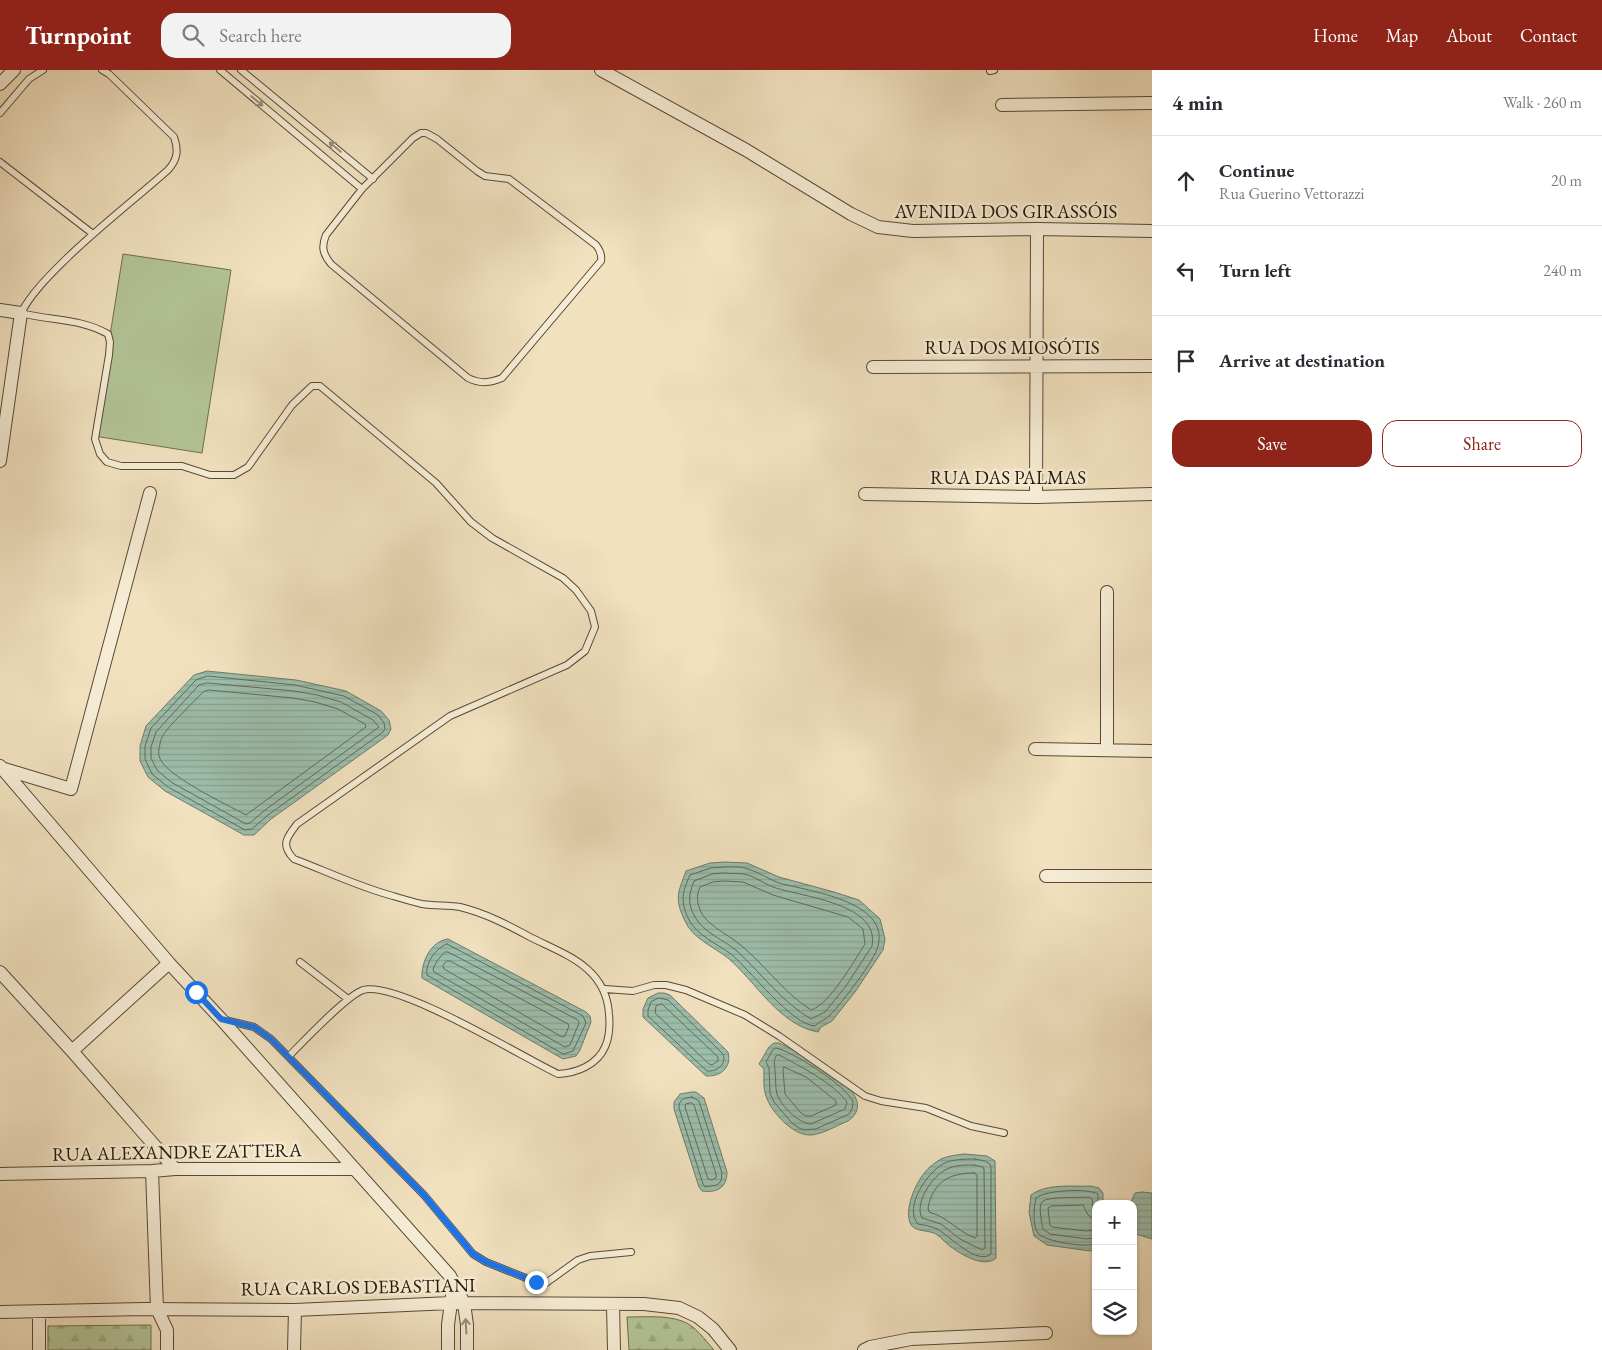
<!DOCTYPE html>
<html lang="en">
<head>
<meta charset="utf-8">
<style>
  :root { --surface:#fff; --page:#f2f2f3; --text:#2b2b33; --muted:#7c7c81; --line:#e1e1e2; --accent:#8f2418 }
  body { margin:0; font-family:"EB Garamond",serif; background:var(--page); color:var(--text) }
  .controls { position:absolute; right:15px; bottom:15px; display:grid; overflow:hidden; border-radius:10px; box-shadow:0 1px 4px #0004 }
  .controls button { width:45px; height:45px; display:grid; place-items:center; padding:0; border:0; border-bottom:1px solid var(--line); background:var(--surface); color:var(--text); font:25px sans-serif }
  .stop { position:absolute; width:15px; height:15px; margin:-11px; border:4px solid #1a73e8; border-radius:50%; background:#fff }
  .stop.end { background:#1a73e8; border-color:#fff; box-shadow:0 1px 5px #0008 }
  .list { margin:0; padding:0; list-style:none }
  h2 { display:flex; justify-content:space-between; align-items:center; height:65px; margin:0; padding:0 20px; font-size:21px }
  h2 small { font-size:16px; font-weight:400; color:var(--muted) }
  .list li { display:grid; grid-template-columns:32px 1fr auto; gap:15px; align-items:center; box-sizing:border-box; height:90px; padding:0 20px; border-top:1px solid var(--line) }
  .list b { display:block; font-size:19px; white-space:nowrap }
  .list p { margin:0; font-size:16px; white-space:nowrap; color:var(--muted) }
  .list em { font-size:16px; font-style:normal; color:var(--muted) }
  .actions { display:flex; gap:10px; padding:15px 20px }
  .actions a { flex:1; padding:11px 0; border:1px solid var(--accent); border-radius:15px; text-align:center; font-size:18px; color:var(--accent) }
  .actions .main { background:var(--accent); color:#fff }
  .icon { flex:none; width:28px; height:28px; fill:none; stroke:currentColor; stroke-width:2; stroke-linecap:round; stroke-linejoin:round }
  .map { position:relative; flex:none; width:1152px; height:1280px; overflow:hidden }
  header { display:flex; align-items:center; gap:30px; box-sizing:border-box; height:70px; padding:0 25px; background:var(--accent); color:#fff }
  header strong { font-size:24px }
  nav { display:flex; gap:28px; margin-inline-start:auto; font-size:18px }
  .search { width:350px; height:45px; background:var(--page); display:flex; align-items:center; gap:12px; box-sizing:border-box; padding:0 18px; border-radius:15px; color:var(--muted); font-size:19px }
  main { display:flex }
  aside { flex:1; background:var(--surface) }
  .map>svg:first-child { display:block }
</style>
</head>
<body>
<header>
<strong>Turnpoint</strong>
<div class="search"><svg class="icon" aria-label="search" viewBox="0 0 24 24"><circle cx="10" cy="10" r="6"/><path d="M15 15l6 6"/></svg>Search here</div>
<nav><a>Home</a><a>Map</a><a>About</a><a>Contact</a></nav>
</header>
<main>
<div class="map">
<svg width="1152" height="1280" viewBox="0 0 1152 1280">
  <defs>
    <pattern id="forest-firs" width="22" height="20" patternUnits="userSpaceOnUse" patternTransform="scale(1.25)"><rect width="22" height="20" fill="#b3c497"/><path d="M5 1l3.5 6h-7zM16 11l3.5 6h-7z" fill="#9aa881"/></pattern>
    <pattern id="water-rules" width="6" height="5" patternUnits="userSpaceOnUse" patternTransform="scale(1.25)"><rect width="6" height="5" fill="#9cbeac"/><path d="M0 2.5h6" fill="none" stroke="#86a392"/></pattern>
  </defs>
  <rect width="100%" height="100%" fill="#f1e1bf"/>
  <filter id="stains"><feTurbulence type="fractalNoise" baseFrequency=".004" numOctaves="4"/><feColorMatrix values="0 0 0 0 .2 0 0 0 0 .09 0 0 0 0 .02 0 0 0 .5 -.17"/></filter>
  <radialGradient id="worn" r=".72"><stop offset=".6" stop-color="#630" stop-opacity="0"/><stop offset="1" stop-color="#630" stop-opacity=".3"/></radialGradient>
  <path fill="#b3c497" stroke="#6c6e50" d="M123,184L231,200L202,383L94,366Z"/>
  <path fill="url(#forest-firs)" stroke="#6c6e50" d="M627,1247C645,1247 665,1245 682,1251C695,1255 705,1270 714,1280H629Z
    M151,1255V1280H48V1256Z"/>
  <path fill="url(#water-rules)" stroke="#6c7c6a" d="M207,601L296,610L346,621L381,641L389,650L391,659L388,665L271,749L254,765H244L165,721L148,707L140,691V676L146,656L194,605Z
    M725,792L747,793L779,807L834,822L859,830L880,849L885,869L883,880L855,922L832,951L821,957L818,962C779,955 756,912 728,888C714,877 692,868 685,851C674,828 678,823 686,801L710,793Z
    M448,869L586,942L590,946L591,952L580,980L576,986L563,989L422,908C421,892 431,871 448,869Z
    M658,923H664L670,925L728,982C732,997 721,1007 706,1006L643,947V939L648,928Z
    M774,973H779C799,983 886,1024 848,1051C836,1056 823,1064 811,1065C793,1066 771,1042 766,1026C763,1018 764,1007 764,999L759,994L769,977Z
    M692,1022H696L704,1028L727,1102C727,1118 717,1123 702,1121L699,1117L674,1039V1032L680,1024Z
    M964,1084L987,1086L995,1091L996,1188C985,1198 964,1186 954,1179C947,1175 942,1168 936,1164C929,1160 916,1162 911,1155C903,1140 916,1112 926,1101C929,1097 936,1092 941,1089C948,1086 956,1085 964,1084Z
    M1091,1116L1099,1118L1103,1123V1134H1096V1178L1090,1181L1047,1175L1034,1166L1029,1142L1031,1125C1047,1113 1072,1117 1091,1116Z
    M1142,1122L1152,1123V1169L1133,1163V1134H1130L1135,1123Z"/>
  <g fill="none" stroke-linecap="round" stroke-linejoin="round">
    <path stroke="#606b5a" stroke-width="1" d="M208,606L295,615L344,626L378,645L384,653L385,659L383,662L268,745L252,759L245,760L168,717L152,704L145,689V676L151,658L196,610Z
      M208,613L294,621L317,625L341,632L373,650L379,657L265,740L250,753L246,754L171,712L157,700L151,688V677L156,662L199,615Z
      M209,620L293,628L315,632L338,639L365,654L366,657L246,745C228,735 163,705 159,686C158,680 160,673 162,667C167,657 194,632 203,622Z
      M725,797C732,797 741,796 748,799C759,802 768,809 779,813C808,821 890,831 878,876C875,890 841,934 830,945C826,950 819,951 815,956C792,955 750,900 731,884C717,874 697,865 689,850C680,831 682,823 690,805L711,798Z
      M725,803C731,804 738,803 744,804C755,806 765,815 776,818C804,827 880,834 872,876L846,916L825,942L811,949C782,932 762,904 737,881C724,870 704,863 695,847C687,833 689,824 694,811L712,804Z
      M725,811L743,812L773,825L848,847L863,859L865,874C854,891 830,934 811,940C781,921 762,890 734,870C723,862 707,854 701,842C697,833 696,826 700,817L713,812Z
      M447,874L583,946L586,953L573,981L563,984L427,905C425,893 436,878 447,874Z
      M445,882H448L578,950L579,953L570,975L565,977L434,902L433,899L437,891Z
      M447,891H450L568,954L569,956L565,966L562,967L444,899L443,896Z
      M659,928L668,930L723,984C727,994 717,1002 707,1001L648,946V940L651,932Z
      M662,934L718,987V991L712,995L709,994L655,943L656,936Z
      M776,978C792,981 847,1016 853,1032L852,1039L849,1044L816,1059L804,1060L799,1058L792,1053L774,1032L770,1023L769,998L766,992L772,981Z
      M779,985C800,996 833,1013 847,1032L845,1039L811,1054C798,1053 781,1036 777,1024C775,1017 776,1008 775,1001C775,994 773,992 776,986Z
      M784,997L806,1007L836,1031V1035L811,1046H806L801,1043L785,1024L783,1000Z
      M692,1027L699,1031L722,1103L721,1111L717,1115L705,1117L703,1114L679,1038C679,1029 684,1028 692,1027Z
      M692,1033L694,1035L716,1104V1108L712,1110L708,1109L685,1037L686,1034Z
      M975,1089L985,1091L990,1094L991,1097V1184C977,1196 949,1165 937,1159C931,1156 924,1155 918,1154C903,1137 928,1102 943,1094C952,1089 965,1089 975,1089Z
      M974,1095L983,1097L984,1099L985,1178L982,1180L960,1169L941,1154L922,1148C914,1133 932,1106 947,1099C955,1095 965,1095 974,1095Z
      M974,1103L977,1105V1166L975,1168C957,1161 948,1147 929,1142L928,1138C933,1112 949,1103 974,1103Z
      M1096,1142L1093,1137L1092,1129L1089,1127C1081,1128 1046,1126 1042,1132C1038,1136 1042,1154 1043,1159L1050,1164L1087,1169L1096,1167
      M1096,1151L1088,1145L1083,1135L1052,1136L1048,1138L1050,1155L1052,1157L1086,1161L1096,1160
      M1096,1174C1093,1174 1091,1175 1088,1175C1079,1176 1043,1171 1038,1163C1032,1155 1034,1137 1036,1128C1046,1120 1087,1118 1098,1124V1134"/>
    <g stroke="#584a36" stroke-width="8">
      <path id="service" d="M102,0L109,4L174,67C179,81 177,90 168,100C134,130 99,157 67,188C50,205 32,222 21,243C51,251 80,248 108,264L110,272L109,285L95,369L100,384L107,392L121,396H182L210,405H234L248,397L292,335L312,316H320L436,413L471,452L492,468L563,508L576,520L591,541L595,557L585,581L567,595L450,646L297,754C287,767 280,775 294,789C326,801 359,817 393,826C403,829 413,832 422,834C435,836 448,835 460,837C485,843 508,855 530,867C566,885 606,897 609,944C610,955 610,966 605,977C597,995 577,1003 558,1004C522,987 397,910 363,920C346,926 304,971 289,986
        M220,0L362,119
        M241,0L373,109
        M990,1L994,0
        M0,43L29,9L43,0
        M421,63H426L437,69L477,101L485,106L509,109L596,175C600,180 602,184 601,191L502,308C490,313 480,314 468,308L331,194C323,184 321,177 326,165L362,119L413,68Z
        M0,92L93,164
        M300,892L348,929
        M605,919L633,921L654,915H666L686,920L745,945L779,966L865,1026L881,1031L926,1038L971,1056L1004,1063
        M225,950L254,957L271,969L424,1125L473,1184L486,1192L536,1212L546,1213L578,1190L590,1186L631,1182"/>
    </g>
    <g stroke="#584a36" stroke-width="14">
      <path id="minor" d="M601,0L746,80L851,144L878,157L913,161L1037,159L1152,161
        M0,14L14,0
        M1002,35L1152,33
        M0,240L21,243L0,391
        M873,297L1152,296
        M865,424L1036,427L1152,424
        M1036,427L1037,159
        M1107,522V680
        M1035,679L1152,681
        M0,696L169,893L221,949L450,1206L464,1233L467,1255V1280
        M1,698L71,719L150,423
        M1046,806H1152
        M0,902L72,981L175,1099
        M72,981L169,893
        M152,1101L157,1239L167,1260V1280
        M0,1104L152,1101L175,1099H354
        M613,1234L614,1280
        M0,1242L144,1239L295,1240L451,1233L644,1234L679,1238L698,1247L713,1259L730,1280
        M39,1242V1280
        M294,1280L295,1240
        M448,1280V1255L452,1225
        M864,1280L870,1277L911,1269L1046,1263"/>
    </g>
    <use href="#service" stroke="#f6ecd5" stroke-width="6"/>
    <use href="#minor" stroke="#f6ecd5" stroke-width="12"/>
  </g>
  <defs><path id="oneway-shaft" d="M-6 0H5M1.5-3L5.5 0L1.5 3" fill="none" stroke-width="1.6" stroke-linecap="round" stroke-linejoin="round" transform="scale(1.25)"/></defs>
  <g stroke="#988d79">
    <use href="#oneway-shaft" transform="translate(257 31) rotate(40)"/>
    <use href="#oneway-shaft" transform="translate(335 77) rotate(-140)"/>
    <use href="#oneway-shaft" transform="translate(466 1256) rotate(-93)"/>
  </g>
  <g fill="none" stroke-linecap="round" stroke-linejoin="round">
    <path stroke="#1a73e8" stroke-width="6" d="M196,922L221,949L254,957L271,969L424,1125L473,1184L486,1192L536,1212"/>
  </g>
  <g text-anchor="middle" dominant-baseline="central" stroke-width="5" stroke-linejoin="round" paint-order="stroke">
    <g font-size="19" fill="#251808" stroke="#f6ecd5">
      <text x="1006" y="141">AVENIDA DOS GIRASSÓIS</text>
      <text x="1012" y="277">RUA DOS MIOSÓTIS</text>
      <text x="1008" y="407">RUA DAS PALMAS</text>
      <text transform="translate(177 1082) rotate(-1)">RUA ALEXANDRE ZATTERA</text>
      <text transform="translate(358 1217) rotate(-1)">RUA CARLOS DEBASTIANI</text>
    </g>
  </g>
  <rect width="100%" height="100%" filter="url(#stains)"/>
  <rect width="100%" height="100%" fill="url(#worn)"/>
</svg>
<div class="controls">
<button>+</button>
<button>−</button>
<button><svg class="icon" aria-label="layers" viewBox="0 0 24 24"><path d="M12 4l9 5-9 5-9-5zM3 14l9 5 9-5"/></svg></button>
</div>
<div class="stop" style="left:196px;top:922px"></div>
<div class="stop end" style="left:536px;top:1212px"></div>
</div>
<aside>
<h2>4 min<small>Walk · 260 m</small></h2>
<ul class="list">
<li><svg class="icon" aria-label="ahead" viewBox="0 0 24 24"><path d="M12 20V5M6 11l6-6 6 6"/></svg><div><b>Continue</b><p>Rua Guerino Vettorazzi</p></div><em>20 m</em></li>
<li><svg class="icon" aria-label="left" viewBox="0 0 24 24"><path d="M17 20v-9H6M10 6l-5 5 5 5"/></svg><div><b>Turn left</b></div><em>240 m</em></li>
<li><svg class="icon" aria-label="arrive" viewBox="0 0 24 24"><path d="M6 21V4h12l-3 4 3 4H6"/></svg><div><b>Arrive at destination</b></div></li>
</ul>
<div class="actions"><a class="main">Save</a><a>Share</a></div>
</aside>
</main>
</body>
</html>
